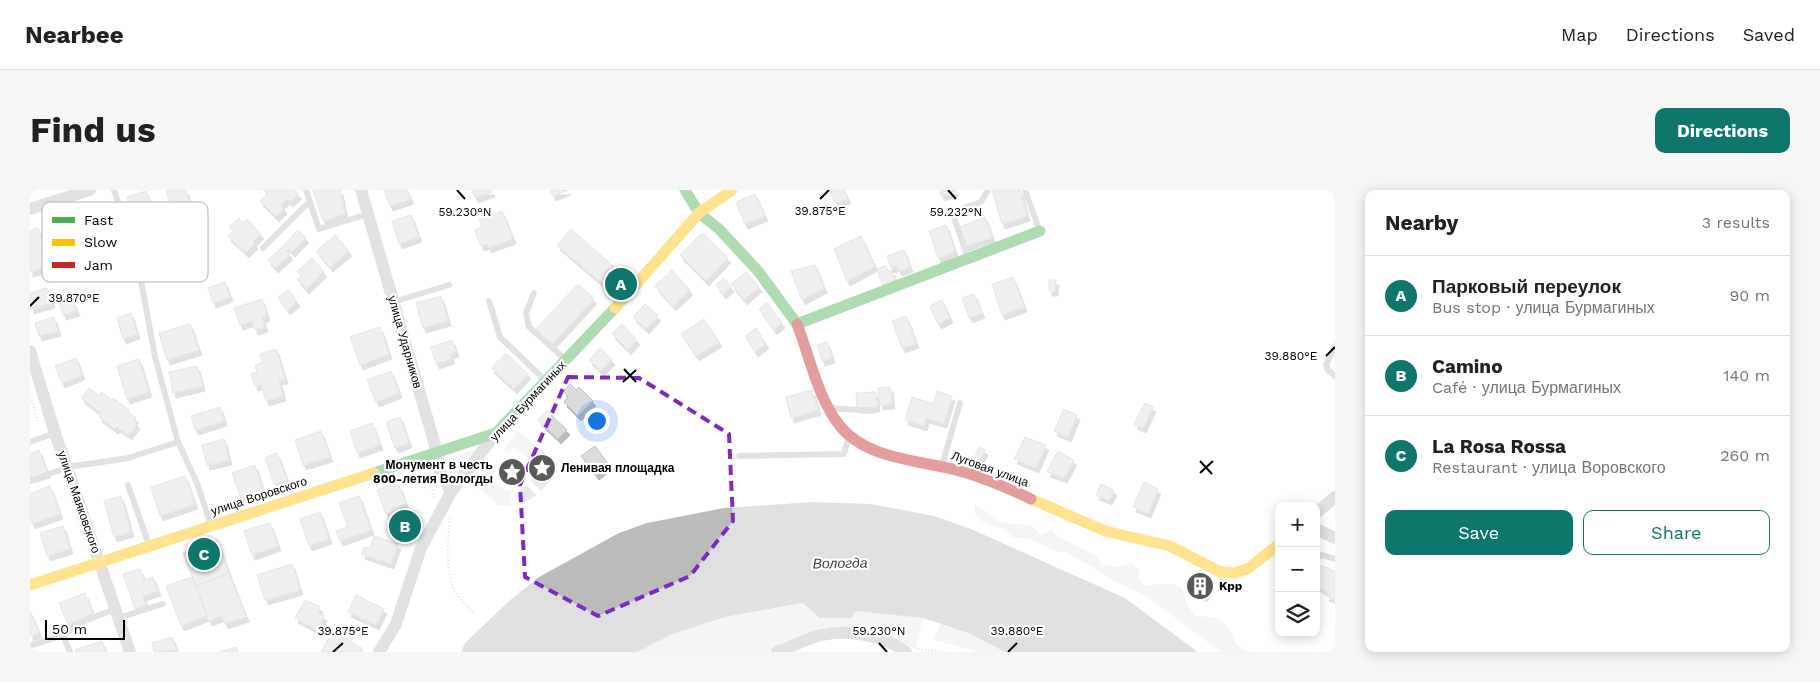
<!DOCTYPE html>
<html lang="en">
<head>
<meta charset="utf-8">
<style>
  :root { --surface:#fff; --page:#f6f6f6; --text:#202124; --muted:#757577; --line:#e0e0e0; --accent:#0f766e }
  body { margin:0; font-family:"Work Sans",sans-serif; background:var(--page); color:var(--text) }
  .controls { position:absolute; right:15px; bottom:15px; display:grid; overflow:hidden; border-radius:10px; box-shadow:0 2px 12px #0003 }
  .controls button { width:45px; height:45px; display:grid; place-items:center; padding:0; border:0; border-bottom:1px solid var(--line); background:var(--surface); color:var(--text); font:25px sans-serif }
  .scale { position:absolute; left:15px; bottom:12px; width:80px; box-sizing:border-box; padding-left:5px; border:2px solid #000; border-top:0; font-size:14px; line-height:18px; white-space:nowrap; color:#000; -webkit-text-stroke:4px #fff; paint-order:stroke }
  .you { position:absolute; left:566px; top:230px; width:18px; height:18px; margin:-12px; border:4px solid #fff; border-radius:50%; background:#1a73e8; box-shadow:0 0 0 8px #1a73e833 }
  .badge { display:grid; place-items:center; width:32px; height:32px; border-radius:50%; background:var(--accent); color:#fff; font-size:16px; font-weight:700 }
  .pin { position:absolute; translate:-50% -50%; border:2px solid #fff; box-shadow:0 1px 5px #0006 }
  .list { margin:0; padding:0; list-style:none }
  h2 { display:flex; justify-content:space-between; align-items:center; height:65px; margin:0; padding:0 20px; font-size:21px }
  h2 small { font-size:16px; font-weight:400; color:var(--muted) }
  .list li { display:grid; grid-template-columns:32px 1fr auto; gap:15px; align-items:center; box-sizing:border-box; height:80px; padding:0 20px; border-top:1px solid var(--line) }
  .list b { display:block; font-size:19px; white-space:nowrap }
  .list p { margin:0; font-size:16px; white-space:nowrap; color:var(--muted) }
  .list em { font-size:16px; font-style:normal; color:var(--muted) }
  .actions { display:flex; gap:10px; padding:15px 20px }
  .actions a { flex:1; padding:11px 0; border:1px solid var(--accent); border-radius:10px; text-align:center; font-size:18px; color:var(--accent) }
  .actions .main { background:var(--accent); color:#fff }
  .icon { flex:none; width:28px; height:28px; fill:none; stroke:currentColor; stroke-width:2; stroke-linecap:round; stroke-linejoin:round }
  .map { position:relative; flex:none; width:1305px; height:462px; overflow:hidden; border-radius:10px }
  header { display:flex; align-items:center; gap:30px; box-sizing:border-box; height:70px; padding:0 25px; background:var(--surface); border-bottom:1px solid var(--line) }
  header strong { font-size:24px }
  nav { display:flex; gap:28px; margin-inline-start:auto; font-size:18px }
  .intro { display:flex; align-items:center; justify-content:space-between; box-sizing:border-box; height:120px; padding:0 30px }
  h1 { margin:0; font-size:35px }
  .button { padding:12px 22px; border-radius:10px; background:var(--accent); color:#fff; font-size:18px; font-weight:700 }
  main { display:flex; gap:30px; padding:0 30px }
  aside { flex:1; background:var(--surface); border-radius:10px; box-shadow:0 2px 12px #0003 }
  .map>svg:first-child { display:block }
</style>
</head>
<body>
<header>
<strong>Nearbee</strong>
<nav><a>Map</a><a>Directions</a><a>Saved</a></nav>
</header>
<div class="intro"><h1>Find us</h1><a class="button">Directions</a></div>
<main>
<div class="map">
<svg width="1305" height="462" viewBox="0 0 1305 462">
  <defs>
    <filter id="shadow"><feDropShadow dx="3" dy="5" stdDeviation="0" flood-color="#0004"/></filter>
  </defs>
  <rect width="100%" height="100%" fill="#fff"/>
  <path fill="#e9e9e9" d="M488,241L529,275L502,276L499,270L484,257L478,263L474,259Z
    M446,259L423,288L415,270Z
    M461,277L465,281L460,288L474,300L480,301L482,316L469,315L446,296Z
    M529,280L511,301L501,291L503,282Z
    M497,296L507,305L490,315L488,301Z
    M944,313L967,330L982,334L1001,335L1012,346L1021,339L1029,347L1069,367L1070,375L1088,377L1101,373L1110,381L1108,388L1114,395L1143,394L1152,398L1158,416L1166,427C1189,424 1199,433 1206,455L1221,462H1191L1115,405L1090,394L1040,364L1023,360L999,349L982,347L974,339L953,332L945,324Z
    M774,413L893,428L886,459L861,448L841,442L736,462H607L643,444L695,427Z
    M910,434L938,443L975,462H950L904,450Z"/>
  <path fill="#bbb" d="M782,312L841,314L904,326L941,339L1095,408L1168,462H975L938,443L893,428L826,421L821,428H790L773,413L695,427L643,444L607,462H431L435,453L479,411L509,387L589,343L617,333L694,318Z"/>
  <path fill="#dcdcdc" stroke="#c4c4c4" filter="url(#shadow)" d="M136,0H156L160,14L141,19Z
    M233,0H264L269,4L260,12L257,9L251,15L254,19L246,27L230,11L237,4Z
    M283,0H310L315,24L293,31Z
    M354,0H377L381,9L360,16Z
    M442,0H461L462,2L445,8Z
    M520,0H538L523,6Z
    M800,0H814L818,9L805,13Z
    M910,0H926V1L911,6Z
    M962,0H990L997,26L972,34Z
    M116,1L125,29L106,35L97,7Z
    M725,4L735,26L715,34L706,12Z
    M472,21L483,49L458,58L457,54L451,56L444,40L452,37L449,30Z
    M381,25L389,47L369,54L362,31Z
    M955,27L962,47L936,56L929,37Z
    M209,28L213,33L217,29L231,44L223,52L225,54L216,63L198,46L203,42L199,37Z
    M916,35L925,62L908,68L899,41Z
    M8,38L21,76L0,82V41Z
    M541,39L589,81L576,97L527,55Z
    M268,40L276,48L262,62L254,55Z
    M672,43L698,68L676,91L650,65Z
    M305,45L319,61L300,77L286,61Z
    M831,46L845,76L817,91L804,59Z
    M253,56L260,65L245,78L238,70Z
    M874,60L880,77L869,81L867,76L861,78L857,66Z
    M282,68L294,82L276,99L267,89L271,85L267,81Z
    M785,75L794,98L772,110L761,81Z
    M856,76L858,81L862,80L865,91L852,95L847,79Z
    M642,80L660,100L643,116L625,96Z
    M716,82L729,97L714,110L701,94Z
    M983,87L994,117L972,125L962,94Z
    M694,88L701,97L693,104L686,95Z
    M1019,90H1026L1025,101H1019Z
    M195,92L200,107L183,113L178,98Z
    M548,94L564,109L521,155L505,140Z
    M17,98L22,113L1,119L0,103Z
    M259,100L267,112L257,120L248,107Z
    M944,104L952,123L939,128L932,108Z
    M411,106L418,131L393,138L386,113Z
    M232,109L237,126L232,128L235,137L225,140L222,131L210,135L204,118Z
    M912,110L920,128L908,134L900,116Z
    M43,111L47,121L33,125L30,115Z
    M737,113L752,133L744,140L729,119Z
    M615,114L628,126L616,139L603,127Z
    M101,123L107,144L93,149L87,128Z
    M876,126L886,153L872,158L862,131Z
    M24,127L28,141L9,146L5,133Z
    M674,129L689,152L666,166L651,144Z
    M160,134L169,160L137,170L129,143Z
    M592,134L607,150L598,160L582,144Z
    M350,137L359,164L330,175L320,147Z
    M726,138L736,154L725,162L715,146Z
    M422,150L426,162L420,164L422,169L406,174L401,157Z
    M797,152L802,168L792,171L787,155Z
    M570,158L582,170L571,181L559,170Z
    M246,159L255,189L249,190L253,206L236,211L231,195L225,196L221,184L227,182L225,175L232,173L230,164Z
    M476,163L498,184L484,199L461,178Z
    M46,168L52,185L32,193L25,176Z
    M109,169L119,202L97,209L87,176Z
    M167,176L172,196L143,203L139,182Z
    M361,181L369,203L346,212L337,190Z
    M540,194L546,200L549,197L563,211L548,226L534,212L538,207L533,201Z
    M860,197L862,214L850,215L848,198Z
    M59,198L69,206L72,202L82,210L83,208L99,220L98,222L106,228L104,231L107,234L99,245L87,237L85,239L69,227L71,223L51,208Z
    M782,200L788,220L761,228L756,207Z
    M907,201L922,206L914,233L896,228L894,236L875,230L882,207L904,214Z
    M846,202L847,217L827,218L826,203Z
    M1115,213L1123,217L1113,238L1104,234Z
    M190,217L194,231L165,240L161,226Z
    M1034,219L1047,225L1038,247L1024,241Z
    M517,221L537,240L528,249L508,230Z
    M370,227L379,253L365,258L356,232Z
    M342,233L350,255L327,263L320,241Z
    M291,241L300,267L273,275L265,250Z
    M995,247L1016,255L1006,278L984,269Z
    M194,249L199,270L177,275L172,255Z
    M565,256L579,275L566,285L551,266Z
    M949,257L955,260L948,274L943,272Z
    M9,260L17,283L0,288V264Z
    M1028,261L1044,270L1034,288L1017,282Z
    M247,263L257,290L244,294L235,268Z
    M225,275L233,301L211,308L202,283Z
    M155,286L165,314L130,326L121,297Z
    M1114,292L1128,299L1118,323L1103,317Z
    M1071,294L1084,300L1079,310L1066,305Z
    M362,295L363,297L369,295L376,314L370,316V319L356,324L347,300Z
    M20,296L30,324L2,334L0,328V304Z
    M91,306L101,342L84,347L74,311Z
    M329,306L341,340L310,351L306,341L318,337L309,313Z
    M290,322L299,349L279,356L270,329Z
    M362,324L383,332L378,343L357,335Z
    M240,333L248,356L222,365L214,341Z
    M33,336L40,359L17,366L10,343Z
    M344,346L368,354L361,374L332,364L334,357L340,359Z
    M187,350L199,383L166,396L153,363Z
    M262,374L270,400L235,410L227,385Z
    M1289,375L1305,381V410L1296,406L1298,403L1286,396V381Z
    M110,379L114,390L123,387L128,401L113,406L116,415L105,419L93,384Z
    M199,383L216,427L195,434L192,426L179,431L166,396Z
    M1166,385L1181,395L1174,407L1158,397Z
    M162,387L177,426L151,436L136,396Z
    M55,403L63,424L38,434L29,413Z
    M326,405L354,419L346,435L318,422Z
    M275,410L290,417L288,422L294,426L287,440L265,428Z
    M0,421L9,443L0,446Z
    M303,441L333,459L331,462H291Z
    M142,447L147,460L124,462L122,453Z
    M72,451L76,462H46L45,460Z
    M206,457L208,462H189Z"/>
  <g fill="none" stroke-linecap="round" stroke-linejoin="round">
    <path stroke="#b8b8b8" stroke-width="2" stroke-dasharray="1 2.5" stroke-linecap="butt" d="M0,207L8,231
      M398,283L404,308
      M420,328C418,350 415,378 424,400C428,408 438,417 445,424
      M888,459L917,462"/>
    <path stroke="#bdbdbd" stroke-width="6" d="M84,0L106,63L125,167L148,252L167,293L181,335
      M276,0L289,39L338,24
      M995,0L1009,39
      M233,58L280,11
      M938,68L922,22L951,12L958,0
      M504,103L496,123L499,137L535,169
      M459,111L470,147L515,190
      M363,112L419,95
      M1305,156L1296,175L1298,180L1305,186
      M801,218L842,221
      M0,252L25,243
      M709,266L814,264L819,247
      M912,275L930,213
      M0,291L38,277L98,268L148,252
      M98,295L119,355
      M1286,369L1292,365L1305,369
      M88,428L133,414
      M33,445L40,462
      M0,456L33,445L54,431L85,419"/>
    <path stroke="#bdbdbd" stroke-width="12" d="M331,0L407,262L410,281L421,302
      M0,19L60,0
      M0,161L25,243L100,462
      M1286,323L1305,307
      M1286,339L1305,348
      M349,462L366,434L391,358L421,302L466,243
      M747,462C761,457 776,449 791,445C817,439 854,445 876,462"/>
    <path stroke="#4caf50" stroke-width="11" d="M655,0L669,23L689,39L728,81L767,134L1010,41
      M344,283L466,243L585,118"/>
    <path stroke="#ffc107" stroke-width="11" d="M585,118L669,23L702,0
      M1001,309L1075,341L1140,356L1190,382L1205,383L1219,378L1249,354
      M0,395L344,283"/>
    <path stroke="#c62828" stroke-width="11" d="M767,134C780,167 787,207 810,236C839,272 897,270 937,283C959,290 980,299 1001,309"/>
  </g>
  <path d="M0 0H1305V462H0ZM538,187L609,188L699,244L703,331L660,386L568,426L495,387L490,295Z" fill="#fff" fill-opacity=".55" fill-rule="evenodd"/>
  <path fill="none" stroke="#7b2cbf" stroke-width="4" stroke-dasharray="10 6" stroke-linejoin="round" d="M538,187L609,188L699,244L703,331L660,386L568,426L495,387L490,295Z"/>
  <path fill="none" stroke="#000" stroke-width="2" d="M427,0L435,9M918,0L926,9M790,9L799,0M0,116L9,107M1296,166L1305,157M594,179L606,192M593,192L606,180M1170,271L1182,284M1170,283L1183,271M849,453L857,462M303,462L313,453M978,462L987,453"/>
  <defs>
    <g id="sight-disc" transform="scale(1.4375)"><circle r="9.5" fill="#595959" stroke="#fff"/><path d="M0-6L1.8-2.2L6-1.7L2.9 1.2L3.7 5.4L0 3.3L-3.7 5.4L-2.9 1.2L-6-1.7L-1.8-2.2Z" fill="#fff"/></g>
    <g id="building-disc" transform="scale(1.4375)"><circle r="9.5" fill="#595959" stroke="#fff"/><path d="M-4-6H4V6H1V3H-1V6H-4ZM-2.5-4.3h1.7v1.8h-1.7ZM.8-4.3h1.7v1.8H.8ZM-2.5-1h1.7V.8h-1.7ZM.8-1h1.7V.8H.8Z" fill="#fff"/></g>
  </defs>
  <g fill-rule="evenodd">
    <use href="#sight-disc" x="512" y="278"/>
    <use href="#sight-disc" x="482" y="282"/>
    <use href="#building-disc" x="1170" y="396"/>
  </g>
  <g text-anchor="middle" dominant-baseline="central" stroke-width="4.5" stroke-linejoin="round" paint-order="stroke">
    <g font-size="12" fill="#000" stroke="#fff">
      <text transform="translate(375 152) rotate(74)">улица Ударников</text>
      <text transform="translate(498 211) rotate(-47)">улица Бурмагиных</text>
      <text transform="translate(960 279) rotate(20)">Луговая улица</text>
      <text transform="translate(229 306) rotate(-18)">улица Воровского</text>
      <text transform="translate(49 312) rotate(71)">улица Маяковского</text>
    </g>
    <g font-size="12" font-weight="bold" fill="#000" stroke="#fff" text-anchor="start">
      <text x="463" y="275" text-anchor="end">Монумент в честь<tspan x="463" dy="14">800-летия Вологды</tspan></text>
      <text x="531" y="278">Ленивая площадка</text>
      <text x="1189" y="396">Kpp</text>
    </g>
    <g font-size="14" font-style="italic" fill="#3f3f3f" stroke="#fff">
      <text transform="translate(810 373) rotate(-1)">Вологда</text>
    </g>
  </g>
  <rect x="12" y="12" width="166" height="80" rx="8" fill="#fff" stroke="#b2b2b2" stroke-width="1"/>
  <rect x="22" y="27" width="23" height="6" fill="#4caf50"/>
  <rect x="22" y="49" width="23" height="7" fill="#ffc107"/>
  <rect x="22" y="72" width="23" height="6" fill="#c62828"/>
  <g font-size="14" fill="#000">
    <text x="54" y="35">Fast</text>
    <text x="54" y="57">Slow</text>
    <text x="54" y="80">Jam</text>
  </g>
  <g font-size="12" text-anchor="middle" fill="#000" stroke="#fff" stroke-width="4.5" stroke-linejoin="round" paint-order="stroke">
    <text x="790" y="25">39.875°E</text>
    <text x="926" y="26">59.232°N</text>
    <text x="435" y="26">59.230°N</text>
    <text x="44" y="112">39.870°E</text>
    <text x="1261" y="170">39.880°E</text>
    <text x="849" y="445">59.230°N</text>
    <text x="313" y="445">39.875°E</text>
    <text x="987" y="445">39.880°E</text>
  </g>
</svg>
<div class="controls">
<button>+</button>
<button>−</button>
<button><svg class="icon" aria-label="layers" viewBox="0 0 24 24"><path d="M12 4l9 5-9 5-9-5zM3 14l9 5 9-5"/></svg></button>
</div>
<div class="scale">50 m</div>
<div class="you"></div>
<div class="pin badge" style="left:591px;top:94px">A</div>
<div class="pin badge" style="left:375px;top:336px">B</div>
<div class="pin badge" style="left:174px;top:364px">C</div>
</div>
<aside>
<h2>Nearby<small>3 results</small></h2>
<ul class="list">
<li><span class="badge">A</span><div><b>Парковый переулок</b><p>Bus stop · улица Бурмагиных</p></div><em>90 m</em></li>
<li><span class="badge">B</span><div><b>Camino</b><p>Café · улица Бурмагиных</p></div><em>140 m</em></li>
<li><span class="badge">C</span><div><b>La Rosa Rossa</b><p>Restaurant · улица Воровского</p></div><em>260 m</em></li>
</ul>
<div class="actions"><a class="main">Save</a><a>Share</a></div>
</aside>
</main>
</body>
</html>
